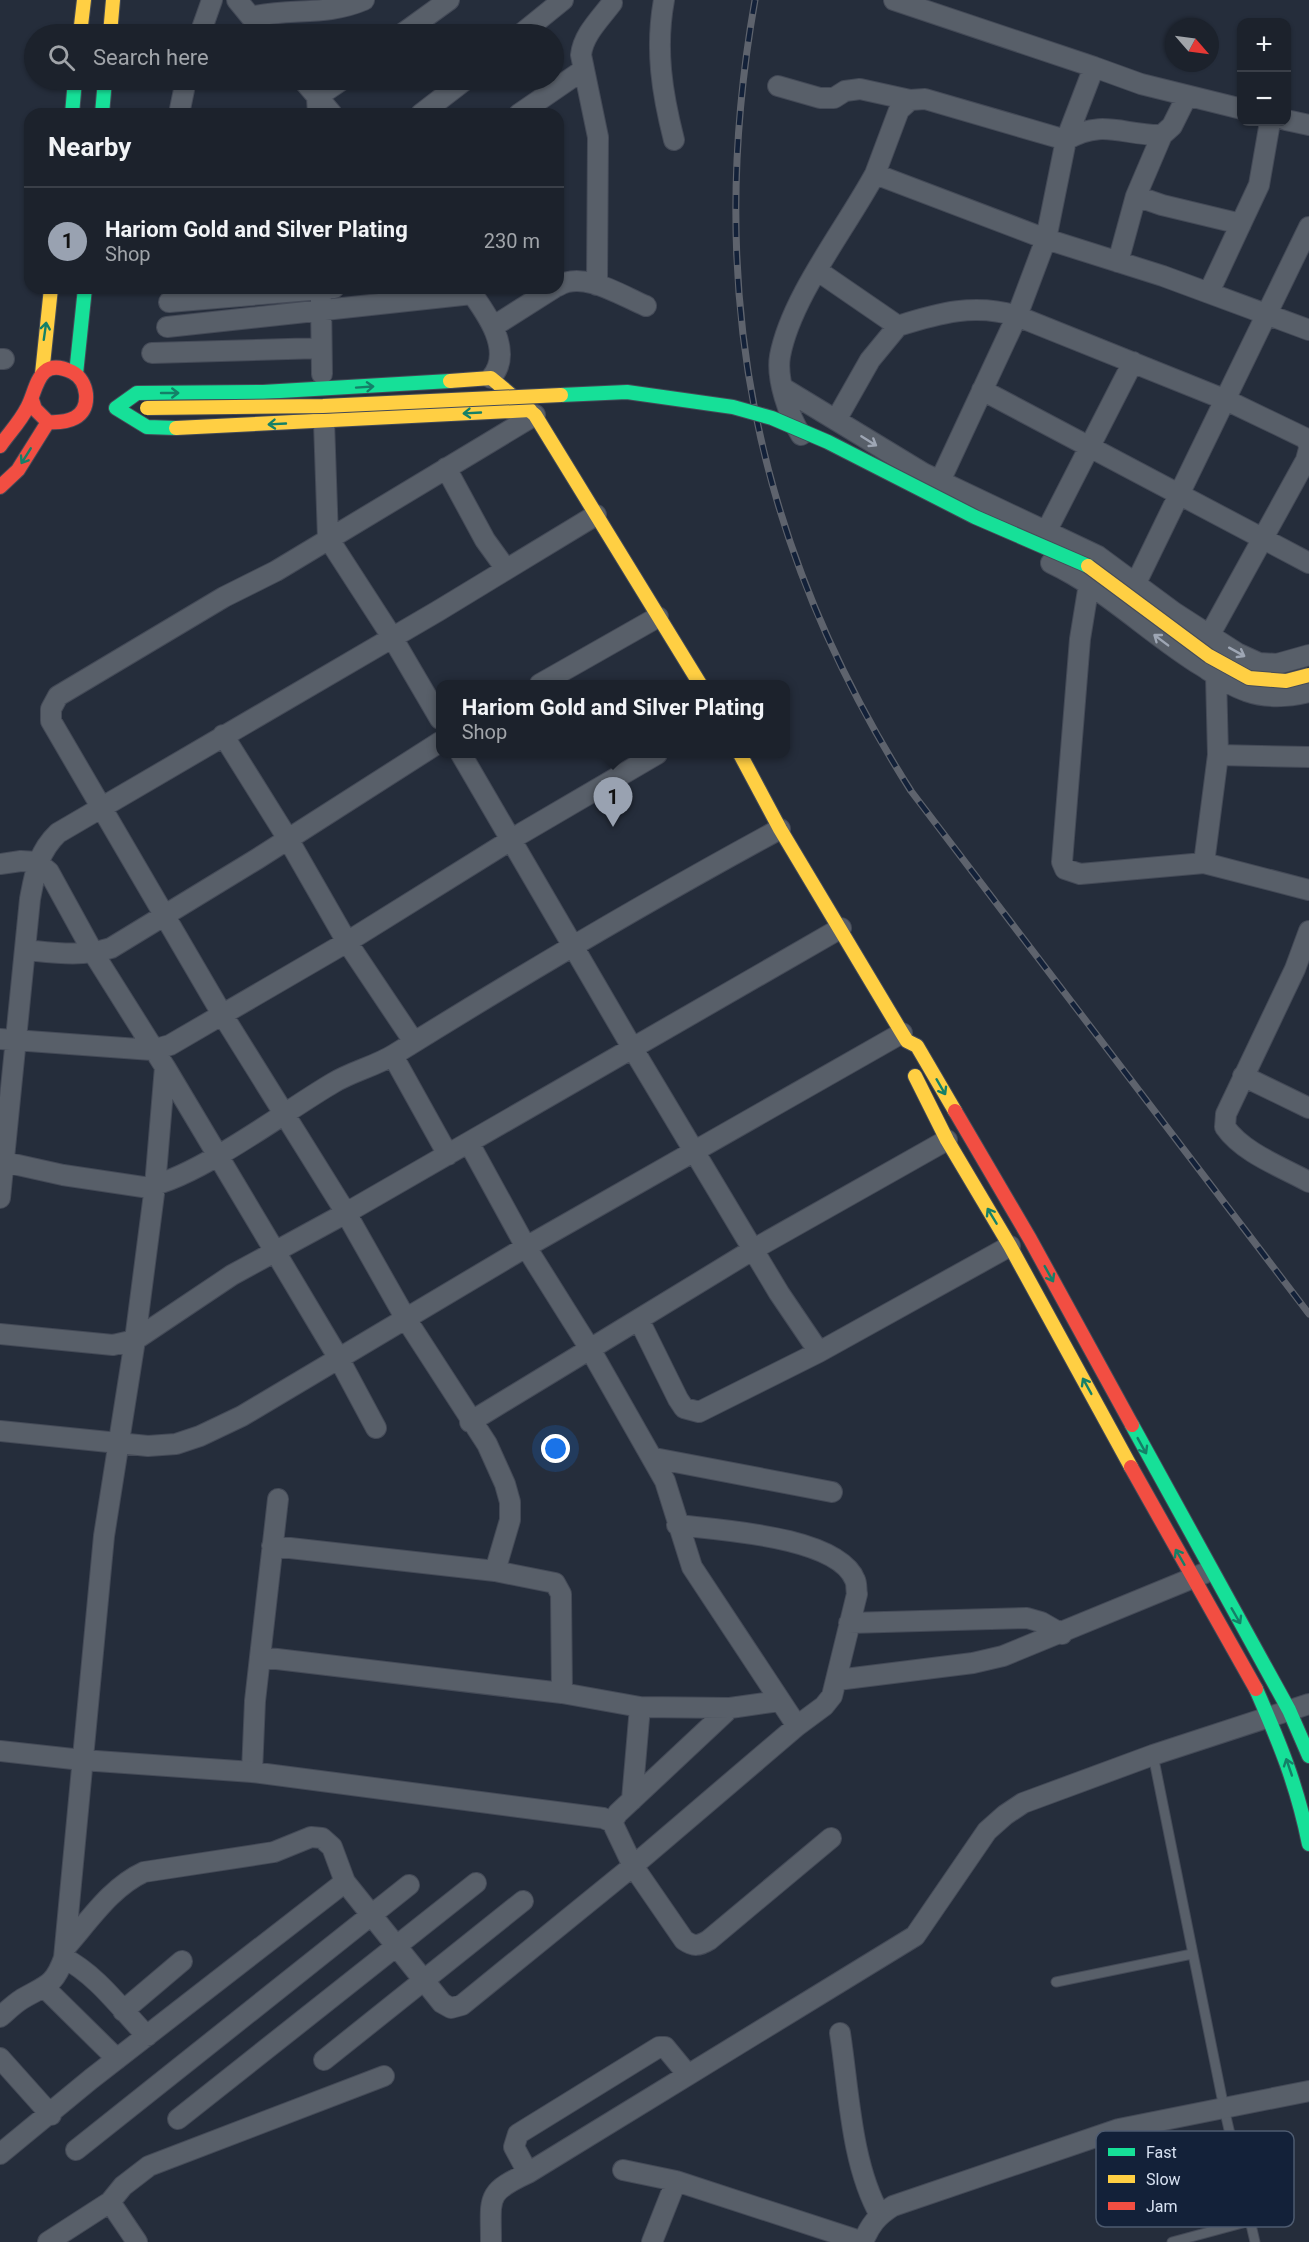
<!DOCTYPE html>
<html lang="en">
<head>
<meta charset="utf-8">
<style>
  :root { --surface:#1c222c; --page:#252a34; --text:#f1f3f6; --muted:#a0a4a9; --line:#3a3f48; --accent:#99a2b1 }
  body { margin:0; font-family:Roboto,sans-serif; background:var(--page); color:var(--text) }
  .controls { position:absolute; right:18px; top:18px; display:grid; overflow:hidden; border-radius:12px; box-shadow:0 2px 4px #0004 }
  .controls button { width:54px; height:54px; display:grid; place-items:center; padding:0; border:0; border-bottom:2px solid var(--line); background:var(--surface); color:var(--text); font:30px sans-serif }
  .compass { position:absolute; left:1165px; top:18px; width:54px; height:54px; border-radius:50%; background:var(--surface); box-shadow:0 2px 4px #0004; rotate:118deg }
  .you { position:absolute; left:556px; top:1449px; width:21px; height:21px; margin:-15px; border:4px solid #fff; border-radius:50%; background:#1a73e8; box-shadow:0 0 0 9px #1a73e833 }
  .badge { display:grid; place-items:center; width:39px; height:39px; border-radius:50%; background:var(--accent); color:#111; font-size:20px; font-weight:700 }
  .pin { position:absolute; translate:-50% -50px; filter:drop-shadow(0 2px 3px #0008) }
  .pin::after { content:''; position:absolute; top:32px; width:21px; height:18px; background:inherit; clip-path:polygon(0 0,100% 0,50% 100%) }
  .popup { position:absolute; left:436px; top:680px; width:354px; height:78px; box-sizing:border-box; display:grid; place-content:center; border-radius:12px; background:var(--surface); filter:drop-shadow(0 2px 4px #0005); font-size:20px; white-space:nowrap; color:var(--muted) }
  .popup b { font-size:22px; color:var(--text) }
  .popup::after { content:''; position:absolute; left:50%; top:100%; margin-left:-12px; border:12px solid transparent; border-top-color:var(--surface) }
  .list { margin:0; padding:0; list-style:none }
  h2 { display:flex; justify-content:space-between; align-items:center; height:78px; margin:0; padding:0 24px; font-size:26px }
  h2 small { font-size:20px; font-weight:400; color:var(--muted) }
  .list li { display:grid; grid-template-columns:39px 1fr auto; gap:18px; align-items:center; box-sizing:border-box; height:108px; padding:0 24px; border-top:2px solid var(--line) }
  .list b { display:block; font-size:22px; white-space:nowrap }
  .list p { margin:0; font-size:20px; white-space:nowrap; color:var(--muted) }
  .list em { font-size:20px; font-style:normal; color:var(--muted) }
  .icon { flex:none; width:33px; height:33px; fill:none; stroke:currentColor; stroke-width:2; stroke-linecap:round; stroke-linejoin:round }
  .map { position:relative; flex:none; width:1309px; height:2242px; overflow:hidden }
  .search { position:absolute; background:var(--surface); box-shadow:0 2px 4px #0004; left:24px; top:24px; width:540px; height:66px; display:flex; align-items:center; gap:15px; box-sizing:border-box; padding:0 21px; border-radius:33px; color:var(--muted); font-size:22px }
  .panel { position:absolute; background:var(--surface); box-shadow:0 2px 4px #0004; left:24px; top:108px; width:540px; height:186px; border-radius:18px }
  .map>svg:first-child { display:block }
</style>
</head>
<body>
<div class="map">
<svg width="1309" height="2242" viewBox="0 0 1309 2242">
  <rect width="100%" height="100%" fill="#252d3b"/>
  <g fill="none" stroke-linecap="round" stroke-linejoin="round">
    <g stroke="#444a57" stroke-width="11">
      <path id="lane" d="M1153,1755L1224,2108L1255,2242
        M1056,1982L1192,1954
        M1172,2242L1250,2221"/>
    </g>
    <g stroke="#444a57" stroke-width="22">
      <path id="street" d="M237,0L265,34
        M664,0C655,49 662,93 674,140
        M894,0L1094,67L1066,140L1046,239L1017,316L940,481
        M251,17C292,7 324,17 364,0
        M200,34L212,0
        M402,34L449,0
        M521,34L563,0
        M1094,67L1141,84L1242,109
        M303,80L332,114
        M778,86L820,98H834L845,91L860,89L910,100
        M179,114L186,80
        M318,114L317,97L342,80
        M421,114L465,80
        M519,114L583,70
        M1286,120L1309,125
        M875,174L899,110L910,100L925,99L1066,140C1103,118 1124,136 1162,135L1172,126L1187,96
        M1136,196L1162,205L1241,224
        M1118,262L1136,196L1162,135
        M818,271L898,326C939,313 975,303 1017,316L1226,400L1305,438L1309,445
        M597,285L598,137L581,55C583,35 600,19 612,3
        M558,286C583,270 622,296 646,306
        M468,288C485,311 515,351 491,378
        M1209,292L1259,185L1270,122
        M321,300L322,374
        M169,302L334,288
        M494,326L554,288
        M167,327L472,294
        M152,353L321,348
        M0,359H4
        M783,388L923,473L1098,556L1175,613L1237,653L1259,663L1277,664L1309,655
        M982,390L1309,563
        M836,420L870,360L898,326
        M324,422L328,538L392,637L440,719
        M801,435C789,416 776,379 780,356C791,297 846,228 875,174L1046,239L1163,276L1309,330
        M446,468L485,540L506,569
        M1046,532L1133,362
        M1051,563C1106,589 1150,634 1202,666C1216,675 1230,686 1246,691C1266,698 1289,697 1309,692
        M1136,583L1309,227
        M1089,584L1080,639L1062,862L1065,869L1080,874L1204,863
        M1209,636L1306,460L1309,449
        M1216,675L1218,755
        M540,684L658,617
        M223,735L288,839L347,942L414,1042
        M461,754L633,1049L779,1293L819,1352
        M1309,757L1218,755L1204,863L1309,890
        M0,864L21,861L37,862L49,872L94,954L165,1067L338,1357L376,1428
        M1309,931L1295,969L1226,1114L1225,1127C1243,1153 1282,1167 1309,1182
        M26,950C56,953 82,957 111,948L257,859L440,742
        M0,1039L152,1050L170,1045L347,942L522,833L657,754
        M393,1056L448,1155
        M1243,1076L1309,1108
        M469,1143L526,1247L590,1349L754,1249L947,1140
        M0,1161L63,1175L143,1187C190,1183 288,1109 333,1083C353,1071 376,1066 395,1054C522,975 649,900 780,829
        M0,1198L30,899C35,873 38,852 58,833L438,611L596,515
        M639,1320L678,1399L684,1408L699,1412L819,1352L1010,1246
        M0,1334L113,1345L135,1340L232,1275L346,1213L841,928
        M470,1422L590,1349L665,1481L692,1567L797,1726
        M0,1431L148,1446L176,1444L200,1436L242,1416L526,1247L902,1033
        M654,1458L832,1492
        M272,1546L495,1571L555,1583L561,1594L562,1693
        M495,1571L510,1520V1502L505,1484L487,1444L406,1319L346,1213L222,1014L51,721V709L58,696L224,597L276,571L535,415
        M849,1623L1027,1618L1041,1622L1062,1634
        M260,1657L562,1693L640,1707L730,1708L779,1701
        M837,1680L973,1663L1003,1656L1205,1573
        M0,1751L82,1760L252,1772L255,1701L278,1499
        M252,1772L603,1818L612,1822L633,1866L684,1940C694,1947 699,1946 709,1940L831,1838
        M632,1800L640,1707
        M612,1822L618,1813L730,1708
        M65,1948C89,1921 111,1887 144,1872L274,1852L311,1837L322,1838L332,1847L345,1882L442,2003L451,2008L462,2005L633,1866L797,1726L824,1706L832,1696L857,1594C856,1590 857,1584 855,1580C838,1536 718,1530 677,1525
        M64,1958C97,1975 121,2009 147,2036
        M45,1988L117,2059
        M123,2011L182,1961
        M0,2017C7,2011 14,2004 22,1999C46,1985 54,1986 64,1958L104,1536L135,1340L155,1186L165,1067
        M840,2033C849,2091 851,2164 880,2215
        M0,2058L51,2115
        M324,2060L523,1901
        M178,2119L476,1883
        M76,2150L409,1885
        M0,2154L91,2079L345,1882
        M623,2170L676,2181L863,2242
        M528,2173L514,2147L518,2134L659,2047H665L688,2075
        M110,2202L123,2186L149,2166L384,2076
        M48,2242L110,2202L137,2242
        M491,2242C491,2197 485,2193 528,2173L915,1936L987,1831L1005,1815L1023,1803L1153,1755L1309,1704
        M652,2242L676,2181
        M863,2242C870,2225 877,2216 893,2206L1119,2129L1309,2091"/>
    </g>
    <g stroke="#444a57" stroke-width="16">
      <path id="fast" d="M72,114L75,80
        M102,114L105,80
        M76,374L85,288
        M176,428L147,427L116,408L137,393L263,392L450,381
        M1132,1425L1289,1710L1309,1756
        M1256,1689C1280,1744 1297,1785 1309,1844"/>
    </g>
    <g stroke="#444a57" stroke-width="16">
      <path id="slow" d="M80,34L84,0
        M110,34L113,0
        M42,374L51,288
        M450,381L491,378L535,415L700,684
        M176,428L530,410
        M740,754L780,829L902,1033L907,1041L917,1046L955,1111
        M915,1076L947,1140L1010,1246L1131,1467"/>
    </g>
    <g stroke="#444a57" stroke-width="16">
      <path id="jam" d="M0,446C9,433 20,422 27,408C37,391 37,355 72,372C80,376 85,385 86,394C88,419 67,423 48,422L35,409L32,400
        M0,487L18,470L48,422
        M955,1111L1030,1239L1132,1425
        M1131,1467L1256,1689"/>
    </g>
    <use href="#lane" stroke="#585f69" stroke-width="9"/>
    <use href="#street" stroke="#585f69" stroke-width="20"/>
    <use href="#fast" stroke="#16e098" stroke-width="14"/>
    <use href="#slow" stroke="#ffcf43" stroke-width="14"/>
    <use href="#jam" stroke="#f24e42" stroke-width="14"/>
    <g stroke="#5e636d" stroke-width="7">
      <path id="rail" d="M755,0C704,288 754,544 911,791L1309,1314"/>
    </g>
    <use href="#rail" stroke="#132139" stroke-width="4.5" stroke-dasharray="14" stroke-linecap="butt"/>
    <g stroke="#444a57" stroke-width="16" stroke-linecap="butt">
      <path id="fast-bridge" d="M561,395L627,392L733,407L772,418L828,442L975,517L1088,566"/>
    </g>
    <g stroke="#444a57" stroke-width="16" stroke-linecap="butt">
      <path id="slow-bridge" d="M147,408L323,406L561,395
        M1088,566L1209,656L1249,678L1286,681L1309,675"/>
    </g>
    <use href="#fast-bridge" stroke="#16e098" stroke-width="14"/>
    <use href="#slow-bridge" stroke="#ffcf43" stroke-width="14"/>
  </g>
  <defs><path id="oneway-shaft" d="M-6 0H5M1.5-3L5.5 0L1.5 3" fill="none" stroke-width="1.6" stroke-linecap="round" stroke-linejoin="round" transform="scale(1.5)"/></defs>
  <g stroke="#148068">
    <use href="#oneway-shaft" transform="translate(45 331) rotate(-82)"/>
    <use href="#oneway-shaft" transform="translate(365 387) rotate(-4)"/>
    <use href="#oneway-shaft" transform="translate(170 393)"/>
    <use href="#oneway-shaft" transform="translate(472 413) rotate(177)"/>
    <use href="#oneway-shaft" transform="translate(277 424) rotate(177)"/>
    <use href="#oneway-shaft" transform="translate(26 456) rotate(122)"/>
    <use href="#oneway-shaft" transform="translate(941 1087) rotate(60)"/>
    <use href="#oneway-shaft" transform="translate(992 1216) rotate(-121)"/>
    <use href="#oneway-shaft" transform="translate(1049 1274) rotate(61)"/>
    <use href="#oneway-shaft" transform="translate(1087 1386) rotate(-119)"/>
    <use href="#oneway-shaft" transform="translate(1142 1446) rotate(61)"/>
    <use href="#oneway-shaft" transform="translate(1180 1557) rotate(-120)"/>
    <use href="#oneway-shaft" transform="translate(1236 1616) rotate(60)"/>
    <use href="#oneway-shaft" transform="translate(1289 1767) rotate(-109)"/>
  </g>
  <g stroke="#9ea6b4">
    <use href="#oneway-shaft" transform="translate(869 441) rotate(32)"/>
    <use href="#oneway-shaft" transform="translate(1161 640) rotate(-143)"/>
    <use href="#oneway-shaft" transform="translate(1237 652) rotate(29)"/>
  </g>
  <rect x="1096" y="2131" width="198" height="96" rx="9" fill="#132139" stroke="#4e5b70" stroke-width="1.5"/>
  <rect x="1108" y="2148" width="27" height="8" fill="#16e098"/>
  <rect x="1108" y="2175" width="27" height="8" fill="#ffcf43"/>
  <rect x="1108" y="2202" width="27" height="8" fill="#f24e42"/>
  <g font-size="16" fill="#d7e1f1">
    <text x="1146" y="2158">Fast</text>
    <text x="1146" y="2185">Slow</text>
    <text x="1146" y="2212">Jam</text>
  </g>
</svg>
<div class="controls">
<button>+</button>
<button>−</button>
</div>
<svg class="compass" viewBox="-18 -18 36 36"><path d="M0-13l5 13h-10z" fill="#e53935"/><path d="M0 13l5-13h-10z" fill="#a0a4a9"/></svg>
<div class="you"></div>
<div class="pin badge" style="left:613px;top:827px">1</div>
<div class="popup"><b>Hariom Gold and Silver Plating</b>Shop</div>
<div class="search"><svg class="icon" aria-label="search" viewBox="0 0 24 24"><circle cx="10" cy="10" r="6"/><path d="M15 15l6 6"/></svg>Search here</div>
<section class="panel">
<h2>Nearby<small></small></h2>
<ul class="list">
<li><span class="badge">1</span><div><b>Hariom Gold and Silver Plating</b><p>Shop</p></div><em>230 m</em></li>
</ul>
</section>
</div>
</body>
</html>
